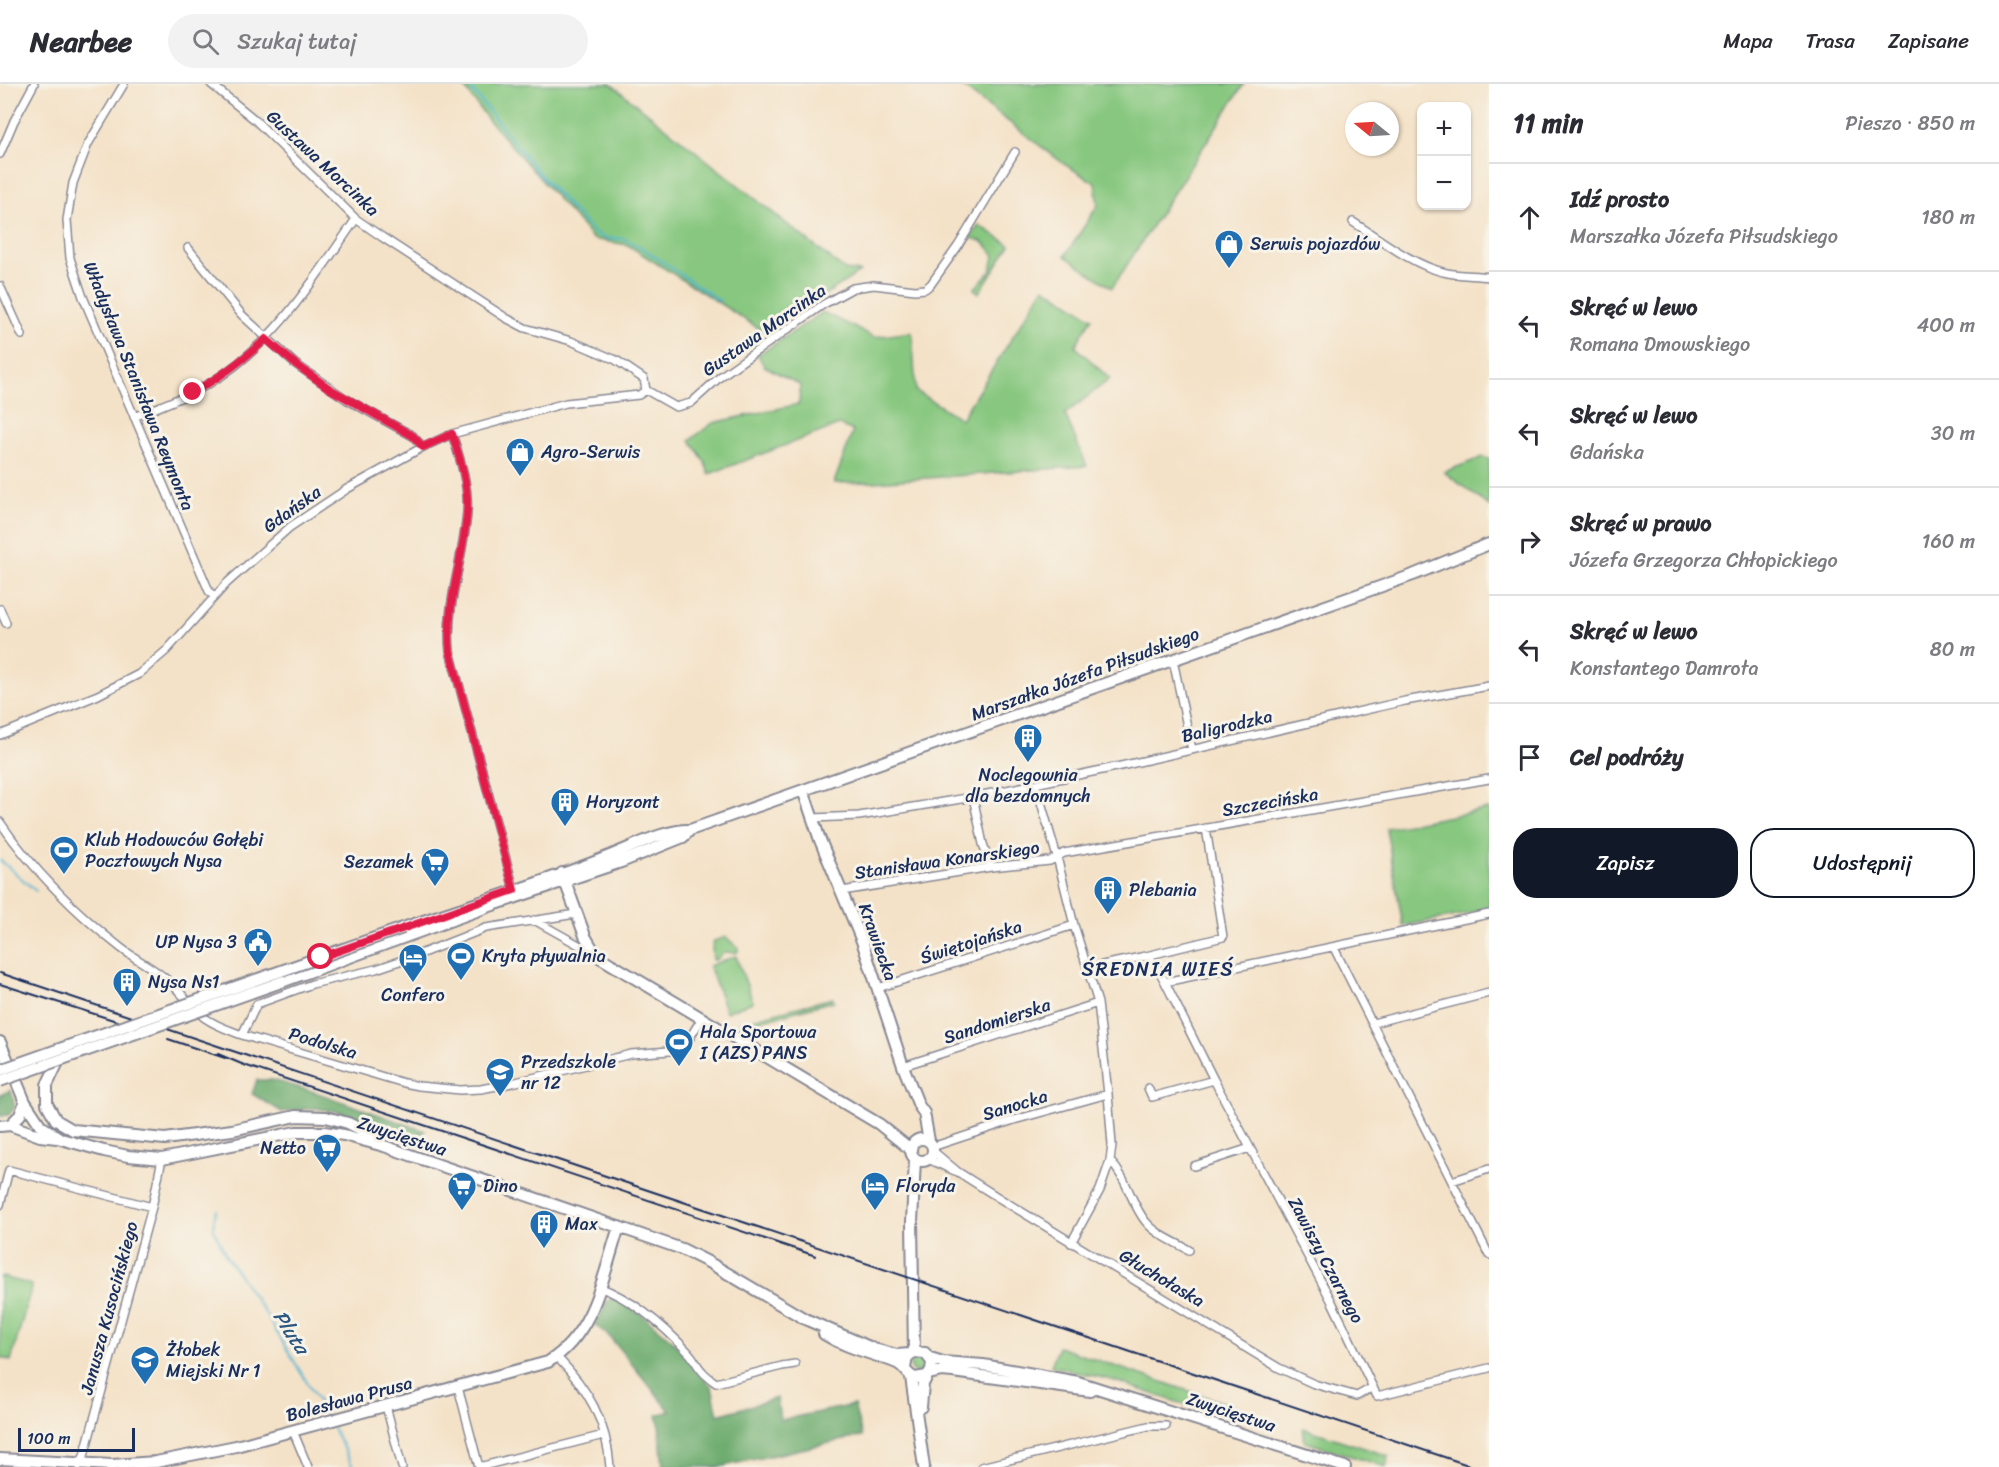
<!DOCTYPE html>
<html lang="pl">
<head>
<meta charset="utf-8">
<style>
  :root { --surface:#fff; --page:#f2f2f3; --text:#2b2b33; --muted:#7c7c81; --line:#e1e1e2; --accent:#111827 }
  body { margin:0; font-family:Sriracha,sans-serif; background:var(--page); color:var(--text) }
  .controls { position:absolute; right:18px; top:18px; display:grid; overflow:hidden; border-radius:12px; box-shadow:0 2px 4px #0004 }
  .controls button { width:54px; height:54px; display:grid; place-items:center; padding:0; border:0; border-bottom:2px solid var(--line); background:var(--surface); color:var(--text); font:30px sans-serif }
  .compass { position:absolute; left:1345px; top:18px; width:54px; height:54px; border-radius:50%; background:var(--surface); box-shadow:0 2px 4px #0004; rotate:288deg }
  .scale { position:absolute; left:18px; bottom:15px; width:117px; box-sizing:border-box; padding-left:6px; border:3px solid #1b2f5e; border-top:0; font-size:16px; line-height:21px; white-space:nowrap; color:#1b2f5e; -webkit-text-stroke:4px #f7f3e8; paint-order:stroke }
  .stop { position:absolute; width:18px; height:18px; margin:-14px; border:4px solid #e11d48; border-radius:50%; background:#fff }
  .stop.end { background:#e11d48; border-color:#fff; box-shadow:0 2px 6px #0008 }
  .list { margin:0; padding:0; list-style:none }
  h2 { display:flex; justify-content:space-between; align-items:center; height:78px; margin:0; padding:0 24px; font-size:26px }
  h2 small { font-size:20px; font-weight:400; color:var(--muted) }
  .list li { display:grid; grid-template-columns:39px 1fr auto; gap:18px; align-items:center; box-sizing:border-box; height:108px; padding:0 24px; border-top:2px solid var(--line) }
  .list b { display:block; font-size:22px; white-space:nowrap }
  .list p { margin:0; font-size:20px; white-space:nowrap; color:var(--muted) }
  .list em { font-size:20px; font-style:normal; color:var(--muted) }
  .actions { display:flex; gap:12px; padding:18px 24px }
  .actions a { flex:1; padding:14px 0; border:2px solid var(--accent); border-radius:24px; text-align:center; font-size:21px; color:var(--accent) }
  .actions .main { background:var(--accent); color:#fff }
  .icon { flex:none; width:33px; height:33px; fill:none; stroke:currentColor; stroke-width:2; stroke-linecap:round; stroke-linejoin:round }
  .map { position:relative; flex:none; width:1489px; height:1383px; overflow:hidden }
  header { display:flex; align-items:center; gap:36px; box-sizing:border-box; height:84px; padding:0 30px; background:var(--surface); border-bottom:2px solid var(--line) }
  header strong { font-size:28px }
  nav { display:flex; gap:33px; margin-inline-start:auto; font-size:21px }
  .search { width:420px; height:54px; background:var(--page); display:flex; align-items:center; gap:15px; box-sizing:border-box; padding:0 21px; border-radius:33px; color:var(--muted); font-size:22px }
  main { display:flex }
  aside { flex:1; background:var(--surface) }
  .map>svg:first-child { display:block }
</style>
</head>
<body>
<header>
<strong>Nearbee</strong>
<div class="search"><svg class="icon" aria-label="search" viewBox="0 0 24 24"><circle cx="10" cy="10" r="6"/><path d="M15 15l6 6"/></svg>Szukaj tutaj</div>
<nav><a>Mapa</a><a>Trasa</a><a>Zapisane</a></nav>
</header>
<main>
<div class="map">
<svg width="1489" height="1383" viewBox="0 0 1489 1383">
  <rect width="100%" height="100%" fill="#f7f3e8"/>
  <filter id="ink" filterUnits="userSpaceOnUse"><feTurbulence type="fractalNoise" baseFrequency=".0167" numOctaves="2"/><feDisplacementMap in="SourceGraphic" scale="12" xChannelSelector="R" yChannelSelector="G"/><feConvolveMatrix kernelMatrix="1 2 1 2 8 2 1 2 1" color-interpolation-filters="sRGB"/></filter>
  <filter id="wash" filterUnits="userSpaceOnUse"><feTurbulence type="fractalNoise" baseFrequency=".008" numOctaves="4" result="noise"/><feDisplacementMap in="SourceGraphic" scale="24" xChannelSelector="R" yChannelSelector="G"/><feGaussianBlur stdDeviation="1.35" result="paint"/><feColorMatrix in="noise" values="0 0 0 0 0 0 0 0 0 0 0 0 0 0 0 0 0 1.4 0 .05"/><feComposite in="paint" operator="in"/></filter>
  <g filter="url(#wash)">
    <rect width="100%" height="100%" fill="#f4e2c8"/>
    <path fill="#87c77f" stroke="#517b6e" stroke-width="1.5" d="M462,0H611L845,186L860,188L766,249L628,161L593,155L486,33Z
      M959,0H1244L1112,204L1065,172L1098,121L1095,99L1064,80Z
      M979,141L1010,161L979,209L974,205L991,187L994,172C988,161 983,156 970,154Z
      M1044,203L1092,234L1075,262L1110,295L1065,330L1087,382L874,398L834,399L853,347L839,341L709,390L704,376L690,356L713,339L799,320L800,301L764,282L758,271L823,228L874,253L912,248L916,307L961,335Z
      M1483,373L1489,375V422L1444,388Z
      M1489,725V826L1403,842L1386,744Z
      M726,853L738,864V867L736,869L725,868L716,876H713L712,864L714,857Z
      M736,872L753,918L726,928L709,882Z
      M833,914L834,917L741,942L740,938Z
      M0,1192L32,1201L11,1277L0,1273Z
      M1058,1263L1237,1323L1209,1329L1112,1296L1051,1282Z
      M910 1281a8 8 0 1 1 16 0a8 8 0 1 1-16 0Z
      M1303,1344L1389,1372L1386,1383L1305,1358Z"/>
    <path fill="#6dac6e" stroke="#446e66" stroke-width="1.5" d="M257,996H273L315,1008L425,1047L415,1056L344,1029L314,1024L282,1028L252,1010Z
      M11,1006L15,1023L9,1031L0,1032V1011Z
      M615,1213L633,1223L671,1255L690,1276L712,1303L718,1331L777,1314L780,1336L854,1321L862,1352L719,1383H663L659,1340L657,1331L670,1327L609,1252L595,1241L607,1217Z"/>
    <g fill="none" stroke-linecap="round" stroke-linejoin="round">
      <path stroke="#52b4d1" stroke-width="2" d="M467,0L542,93L593,148L604,154L624,155L642,164L720,217
        M0,776L36,807
        M217,1126L214,1135V1145L226,1172L265,1229L329,1335
        M331,1340L353,1383"/>
    </g>
  </g>
  <g filter="url(#ink)">
    <g fill="none" stroke-linecap="round" stroke-linejoin="round">
      <g stroke="#888893" stroke-width="10">
        <path id="street" d="M124,0L88,60L73,99L67,136L70,174L83,213L209,507L214,513
          M211,0L254,35L356,135L382,153L506,234L525,244L571,257L616,276L644,295L646,306L676,323L691,319L721,292L824,220L853,204L874,201L915,206L925,205L931,200L958,162L1015,68
          M0,70L14,37L34,0
          M1353,138C1380,155 1413,181 1443,188C1457,192 1474,191 1489,193
          M188,164L242,231L294,279L346,315L413,352L423,363
          M0,202L22,251
          M134,333C159,322 187,313 210,299C275,260 314,195 356,135
          M452,350C460,374 469,402 467,428C464,474 445,520 450,567L515,809
          M0,525L6,539
          M1173,576L1192,666
          M0,651L98,611L139,590L167,566L227,499L290,443L347,405L423,363L452,350L566,319L639,311L646,306
          M1036,701L1057,773L1074,841L1098,919L1108,1010L1112,1061L1110,1077L1100,1106L1071,1159
          M973,713L983,760L991,783
          M813,734L859,732L973,713L1121,682L1405,617L1489,602
          M0,738C31,784 77,830 121,864C135,875 152,883 166,895C180,906 191,923 205,934C216,942 229,946 242,951L404,999L419,1002L460,1006L481,1005L512,999L631,970L669,967L682,962L689,955L702,934
          M842,807L991,783L1050,777L1064,769L1489,695
          M534,836L595,870
          M1334,864L1489,1171
          M1146,872L1155,879L1165,898L1214,996L1332,1218L1377,1312L1489,1284
          M1088,884L1146,872L1223,853L1206,744
          M1165,898L1489,830
          M878,904L1074,841
          M1373,939L1489,909
          M242,951L257,920L312,900L376,885L420,870L486,844L576,830
          M903,982L1098,919
          M1148,1004L1152,1013L1214,996
          M932,1063L1014,1036L1108,1010
          M933,1067L958,1088L999,1114L1279,1284L1314,1300L1357,1312L1373,1303
          M928,1075L955,1087
          M1110,1077C1128,1095 1131,1120 1146,1138C1157,1151 1175,1158 1189,1166
          M1194,1082L1250,1064
          M1452,1097L1489,1085
          M0,1121L9,1086L152,1123
          M599,1203C634,1216 664,1242 689,1269C694,1274 697,1282 702,1287C706,1292 712,1296 716,1299L782,1282L795,1280
          M557,1273C588,1305 607,1337 610,1383
          M458,1303L479,1383
          M386,1322L402,1383
          M293,1347L308,1383
          M79,1382L84,1372L152,1123L162,1075
          M479,1383L604,1351
          M981,1383L1148,1342H1166"/>
      </g>
      <g stroke="#888893" stroke-width="14">
        <path id="secondary" d="M803,706L820,756L862,857L903,982L919,1022L924,1029L929,1057
          M562,789L585,852L596,871L879,1040L910,1065
          M403,844C472,820 544,799 612,771C635,762 666,745 690,746L1334,519L1413,491L1489,460
          M284,897L493,821L621,778L683,753L690,746
          M0,958L25,1018L41,1042L61,1055L104,1067L128,1072L162,1075L281,1051L296,1048H324L344,1051L384,1062L682,1165L708,1178L805,1235L874,1265L897,1271L910,1270
          M59,976L47,1001V1020L56,1036L73,1046L165,1055L232,1046L296,1032L326,1033L348,1039L372,1051L381,1060
          M10,1041L20,1031L25,1018
          M0,1042L10,1041L40,1052L57,1054
          M911 1066a11 11 0 1 1 22 0a11 11 0 1 1-22 0Z
          M824,1250C848,1265 872,1269 897,1279C905,1283 907,1291 915,1294L927,1292L931,1286L932,1278L925,1269L914,1268L907,1273L905,1284
          M914,1268L912,1138L915,1075
          M930,1274L943,1278L983,1281L1078,1298L1345,1383
          M929,1290L942,1287L953,1288L1090,1307
          M911,1293L924,1383
          M921,1323L923,1300L927,1292
          M0,1375L112,1381L156,1378L236,1362L548,1278C595,1249 603,1191 619,1143"/>
      </g>
      <use href="#street" stroke="#fff" stroke-width="7"/>
      <use href="#secondary" stroke="#fff" stroke-width="10"/>
      <path stroke="#1b2f5e" stroke-width="2" d="M0,889L1474,1383
        M0,900L126,940
        M168,955L225,974
        M218,970L244,981L816,1172"/>
      <g stroke="#888893" stroke-width="14" stroke-linecap="butt">
        <path id="secondary-bridge" d="M0,986L403,844
          M0,997L284,897"/>
      </g>
      <use href="#secondary-bridge" stroke="#fff" stroke-width="10"/>
    </g>
  </g>
  <g fill="none" stroke-linecap="round" stroke-linejoin="round" filter="url(#ink)">
    <path stroke="#e11d48" stroke-width="8" d="M193,308C220,294 243,276 266,255L294,279L330,305L413,352L423,363L452,350C460,374 469,402 467,428C464,474 445,520 450,567L514,806L321,873"/>
  </g>
  <defs>
    <g id="shop-pin" transform="scale(1.5)"><path d="M0 17L-7.5 6A9.5 9.5 0 1 1 7.5 6Z" fill="#1f6fb2" stroke="#f7f3e8"/><path d="M-5-2.5h2.3a2.7 3.5 0 0 1 5.4 0H5L5.5 6h-11ZM-1.5-2.5h3a1.5 2.3 0 0 0-3 0Z" fill="#fff"/></g>
    <g id="building-pin" transform="scale(1.5)"><path d="M0 17L-7.5 6A9.5 9.5 0 1 1 7.5 6Z" fill="#1f6fb2" stroke="#f7f3e8"/><path d="M-4-6H4V6H1V3H-1V6H-4ZM-2.5-4.3h1.7v1.8h-1.7ZM.8-4.3h1.7v1.8H.8ZM-2.5-1h1.7V.8h-1.7ZM.8-1h1.7V.8H.8Z" fill="#fff"/></g>
    <g id="stadium-pin" transform="scale(1.5)"><path d="M0 17L-7.5 6A9.5 9.5 0 1 1 7.5 6Z" fill="#1f6fb2" stroke="#f7f3e8"/><path d="M0-5a6.5 5 0 1 0 0 10a6.5 5 0 1 0 0-10ZM-3.5-1.8h7v3.6h-7Z" fill="#fff"/></g>
    <g id="supermarket-pin" transform="scale(1.5)"><path d="M0 17L-7.5 6A9.5 9.5 0 1 1 7.5 6Z" fill="#1f6fb2" stroke="#f7f3e8"/><path d="M-6-5.5h2.5l.6 2H6L4.5 2H-2.5L-4.4-4H-6ZM-1.5 3.2a1.3 1.3 0 1 0 .1 0ZM3 3.2a1.3 1.3 0 1 0 .1 0Z" fill="#fff"/></g>
    <g id="civic-pin" transform="scale(1.5)"><path d="M0 17L-7.5 6A9.5 9.5 0 1 1 7.5 6Z" fill="#1f6fb2" stroke="#f7f3e8"/><path d="M-.6-6.5H3V-4.5H.6V-3L4-1V1h2V6H-6V1h2V-1L-.6-3ZM-1.2 2.5V6h2.4V2.5Z" fill="#fff"/></g>
    <g id="hotel-pin" transform="scale(1.5)"><path d="M0 17L-7.5 6A9.5 9.5 0 1 1 7.5 6Z" fill="#1f6fb2" stroke="#f7f3e8"/><path d="M-6-4.5h1.5V1H6V5H4.5V3h-9V5H-6ZM-4 0a1.8 1.8 0 1 1 3.6 0ZM.5 0V-2.5h3Q6-2.5 6 0Z" fill="#fff"/></g>
    <g id="school-pin" transform="scale(1.5)"><path d="M0 17L-7.5 6A9.5 9.5 0 1 1 7.5 6Z" fill="#1f6fb2" stroke="#f7f3e8"/><path d="M0-5L7-2L0 1L-7-2ZM-4 1L0 2.5L4 1V4Q0 6-4 4Z" fill="#fff"/></g>
  </defs>
  <g fill-rule="evenodd">
    <use href="#shop-pin" x="1229" y="160"/>
    <use href="#shop-pin" x="520" y="368"/>
    <use href="#building-pin" x="1028" y="654"/>
    <use href="#building-pin" x="565" y="718"/>
    <use href="#stadium-pin" x="64" y="766"/>
    <use href="#supermarket-pin" x="435" y="778"/>
    <use href="#building-pin" x="1108" y="806"/>
    <use href="#civic-pin" x="258" y="858"/>
    <use href="#stadium-pin" x="461" y="872"/>
    <use href="#hotel-pin" x="413" y="874"/>
    <use href="#building-pin" x="127" y="898"/>
    <use href="#stadium-pin" x="679" y="958"/>
    <use href="#school-pin" x="500" y="988"/>
    <use href="#supermarket-pin" x="327" y="1064"/>
    <use href="#supermarket-pin" x="462" y="1102"/>
    <use href="#hotel-pin" x="875" y="1102"/>
    <use href="#building-pin" x="544" y="1140"/>
    <use href="#school-pin" x="145" y="1276"/>
  </g>
  <g text-anchor="middle" dominant-baseline="central" stroke-width="6" stroke-linejoin="round" paint-order="stroke">
    <g font-size="18" fill="#1b2f5e" stroke="#f7f3e8">
      <text transform="translate(323 79) rotate(43)">Gustawa Morcinka</text>
      <text transform="translate(764 246) rotate(-35)">Gustawa Morcinka</text>
      <text transform="translate(139 302) rotate(68)">Władysława Stanisława Reymonta</text>
      <text transform="translate(292 425) rotate(-36)">Gdańska</text>
      <text transform="translate(1085 590) rotate(-20)">Marszałka Józefa Piłsudskiego</text>
      <text transform="translate(1227 642) rotate(-13)">Baligrodzka</text>
      <text transform="translate(1270 718) rotate(-10)">Szczecińska</text>
      <text transform="translate(947 776) rotate(-8)">Stanisława Konarskiego</text>
      <text transform="translate(878 858) rotate(70)">Krawiecka</text>
      <text transform="translate(971 858) rotate(-18)">Świętojańska</text>
      <text transform="translate(997 937) rotate(-18)">Sandomierska</text>
      <text transform="translate(323 959) rotate(17)">Podolska</text>
      <text transform="translate(1015 1021) rotate(-17)">Sanocka</text>
      <text transform="translate(402 1052) rotate(18)">Zwycięstwa</text>
      <text transform="translate(1326 1176) rotate(62)">Zawiszy Czarnego</text>
      <text transform="translate(1162 1194) rotate(31)">Głuchołaska</text>
      <text transform="translate(109 1224) rotate(-75)">Janusza Kusocińskiego</text>
      <text transform="translate(349 1315) rotate(-15)">Bolesława Prusa</text>
      <text transform="translate(1231 1328) rotate(18)">Zwycięstwa</text>
    </g>
    <g font-size="18" fill="#1b2f5e" stroke="#f7f3e8" text-anchor="start">
      <text x="1250" y="160">Serwis pojazdów</text>
      <text x="541" y="368">Agro-Serwis</text>
      <text x="1028" y="691" text-anchor="middle">Noclegownia<tspan x="1028" dy="21">dla bezdomnych</tspan></text>
      <text x="586" y="718">Horyzont</text>
      <text x="85" y="756">Klub Hodowców Gołębi<tspan x="85" dy="21">Pocztowych Nysa</tspan></text>
      <text x="414" y="778" text-anchor="end">Sezamek</text>
      <text x="1129" y="806">Plebania</text>
      <text x="237" y="858" text-anchor="end">UP Nysa 3</text>
      <text x="482" y="872">Kryta pływalnia</text>
      <text x="148" y="898">Nysa Ns1</text>
      <text x="413" y="911" text-anchor="middle">Confero</text>
      <text x="700" y="948">Hala Sportowa<tspan x="700" dy="21">I (AZS) PANS</tspan></text>
      <text x="521" y="978">Przedszkole<tspan x="521" dy="21">nr 12</tspan></text>
      <text x="306" y="1064" text-anchor="end">Netto</text>
      <text x="483" y="1102">Dino</text>
      <text x="896" y="1102">Floryda</text>
      <text x="565" y="1140">Max</text>
      <text x="166" y="1266">Żłobek<tspan x="166" dy="21">Miejski Nr 1</tspan></text>
    </g>
    <g font-size="20" letter-spacing="1.5" fill="#1b2f5e" stroke="#f7f3e8">
      <text x="1158" y="885">ŚREDNIA WIEŚ</text>
    </g>
    <g font-size="20" font-style="italic" fill="#2c5780" stroke="#f7f3e8">
      <text transform="translate(291 1248) rotate(57)">Pluta</text>
    </g>
  </g>
</svg>
<div class="controls">
<button>+</button>
<button>−</button>
</div>
<svg class="compass" viewBox="-18 -18 36 36"><path d="M0-13l5 13h-10z" fill="#e53935"/><path d="M0 13l5-13h-10z" fill="#7c7c81"/></svg>
<div class="scale">100 m</div>
<div class="stop" style="left:321px;top:873px"></div>
<div class="stop end" style="left:193px;top:308px"></div>
</div>
<aside>
<h2>11 min<small>Pieszo · 850 m</small></h2>
<ul class="list">
<li><svg class="icon" aria-label="ahead" viewBox="0 0 24 24"><path d="M12 20V5M6 11l6-6 6 6"/></svg><div><b>Idź prosto</b><p>Marszałka Józefa Piłsudskiego</p></div><em>180 m</em></li>
<li><svg class="icon" aria-label="left" viewBox="0 0 24 24"><path d="M17 20v-9H6M10 6l-5 5 5 5"/></svg><div><b>Skręć w lewo</b><p>Romana Dmowskiego</p></div><em>400 m</em></li>
<li><svg class="icon" aria-label="left" viewBox="0 0 24 24"><path d="M17 20v-9H6M10 6l-5 5 5 5"/></svg><div><b>Skręć w lewo</b><p>Gdańska</p></div><em>30 m</em></li>
<li><svg class="icon" aria-label="right" viewBox="0 0 24 24"><path d="M7 20v-9h11M14 6l5 5-5 5"/></svg><div><b>Skręć w prawo</b><p>Józefa Grzegorza Chłopickiego</p></div><em>160 m</em></li>
<li><svg class="icon" aria-label="left" viewBox="0 0 24 24"><path d="M17 20v-9H6M10 6l-5 5 5 5"/></svg><div><b>Skręć w lewo</b><p>Konstantego Damrota</p></div><em>80 m</em></li>
<li><svg class="icon" aria-label="arrive" viewBox="0 0 24 24"><path d="M6 21V4h12l-3 4 3 4H6"/></svg><div><b>Cel podróży</b></div></li>
</ul>
<div class="actions"><a class="main">Zapisz</a><a>Udostępnij</a></div>
</aside>
</main>
</body>
</html>
